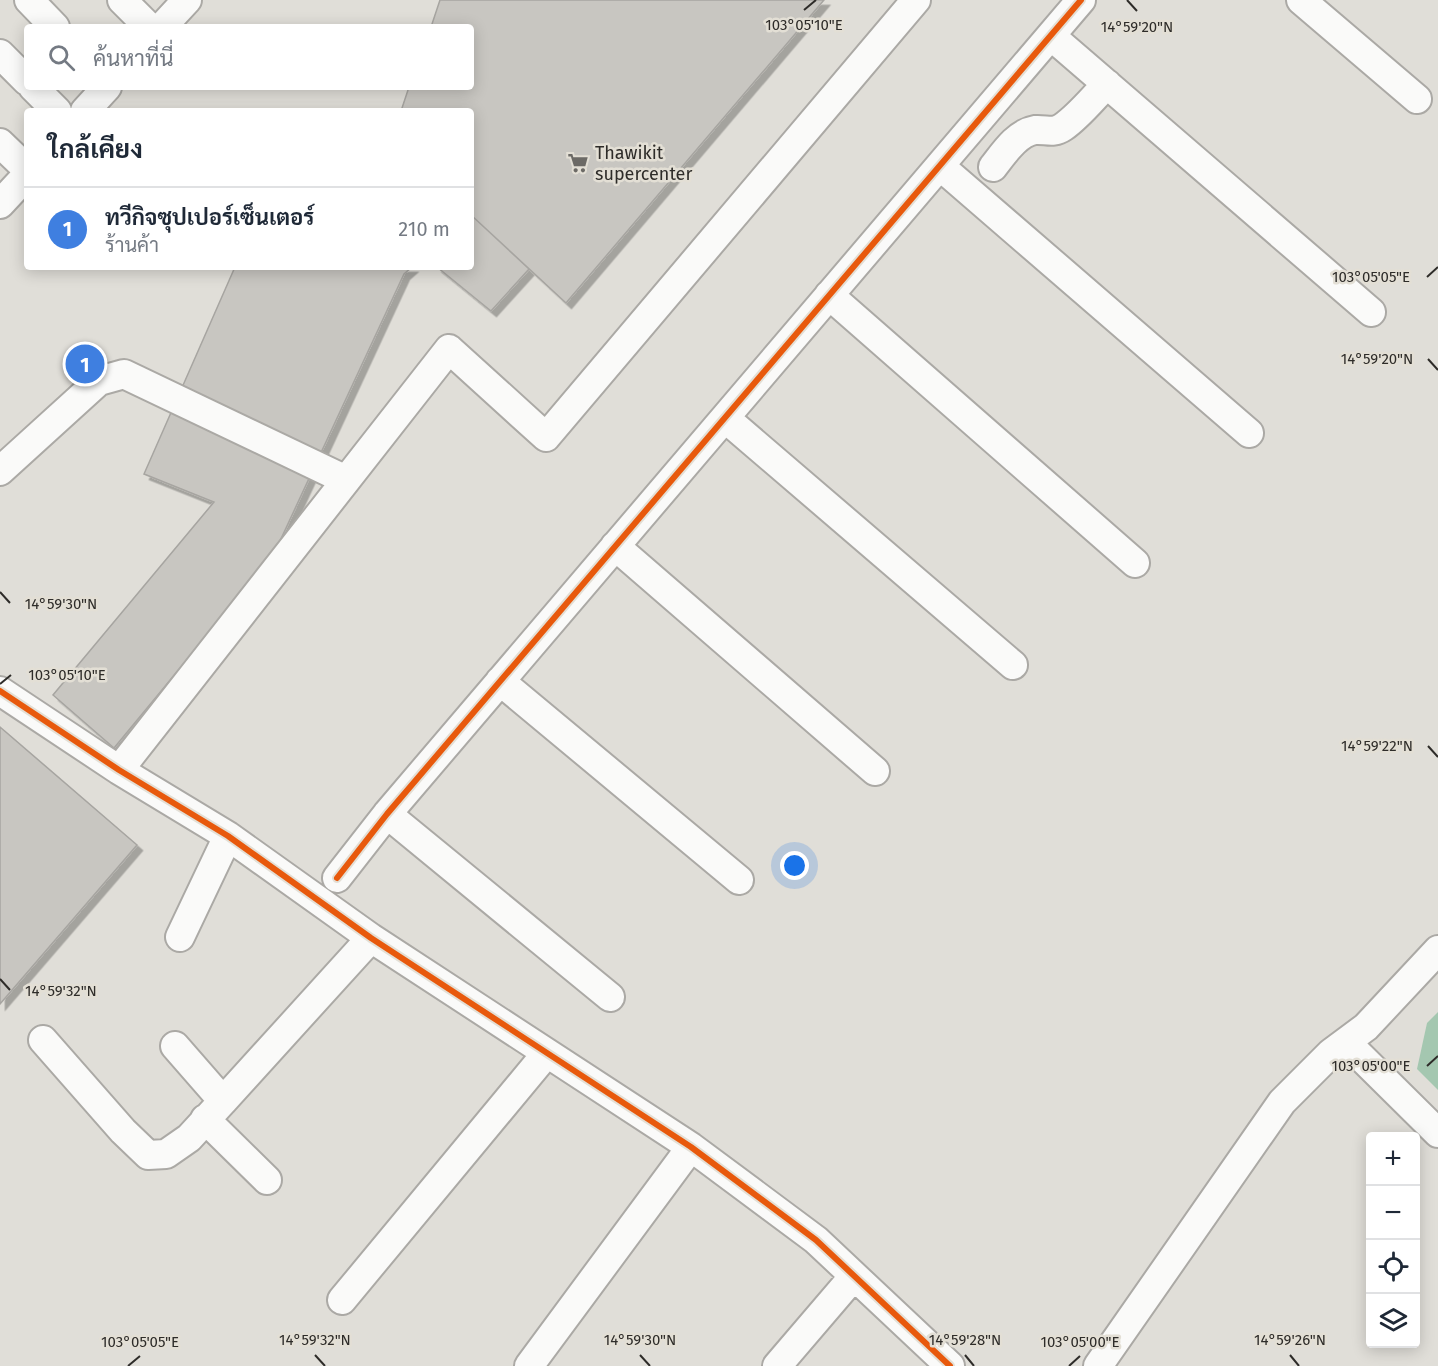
<!DOCTYPE html>
<html lang="th">
<head>
<meta charset="utf-8">
<style>
  :root { --surface:#fff; --page:#f2f2f3; --text:#1f2937; --muted:#747a83; --line:#e0e1e3; --accent:#6c6a66 }
  body { margin:0; font-family:"Fira Sans",Sarabun,sans-serif; background:var(--page); color:var(--text) }
  .controls { position:absolute; right:18px; bottom:18px; display:grid; overflow:hidden; border-radius:6px; box-shadow:0 3px 15px #0003 }
  .controls button { width:54px; height:54px; display:grid; place-items:center; padding:0; border:0; border-bottom:2px solid var(--line); background:var(--surface); color:var(--text); font:30px sans-serif }
  .you { position:absolute; left:795px; top:866px; width:21px; height:21px; margin:-15px; border:4px solid #fff; border-radius:50%; background:#1a73e8; box-shadow:0 0 0 9px #1a73e833 }
  .badge { display:grid; place-items:center; width:39px; height:39px; border-radius:50%; background:var(--accent); color:#fff; font-size:20px; font-weight:700 }
  .pin { position:absolute; translate:-50% -50%; border:3px solid #fff; box-shadow:0 2px 6px #0006 }
  .list { margin:0; padding:0; list-style:none }
  h2 { display:flex; justify-content:space-between; align-items:center; height:78px; margin:0; padding:0 24px; font-size:26px }
  h2 small { font-size:20px; font-weight:400; color:var(--muted) }
  .list li { display:grid; grid-template-columns:39px 1fr auto; gap:18px; align-items:center; box-sizing:border-box; height:84px; padding:0 24px; border-top:2px solid var(--line) }
  .list b { display:block; font-size:22px; white-space:nowrap }
  .list p { margin:0; font-size:20px; white-space:nowrap; color:var(--muted) }
  .list em { font-size:20px; font-style:normal; color:var(--muted) }
  .icon { flex:none; width:33px; height:33px; fill:none; stroke:currentColor; stroke-width:2; stroke-linecap:round; stroke-linejoin:round }
  .map { position:relative; flex:none; width:1438px; height:1366px; overflow:hidden }
  .search { position:absolute; background:var(--surface); box-shadow:0 3px 15px #0003; left:24px; top:24px; width:450px; height:66px; display:flex; align-items:center; gap:15px; box-sizing:border-box; padding:0 21px; border-radius:6px; color:var(--muted); font-size:22px }
  .panel { position:absolute; background:var(--surface); box-shadow:0 3px 15px #0003; left:24px; top:108px; width:450px; height:162px; border-radius:6px }
  .map>svg:first-child { display:block }
</style>
</head>
<body>
<div class="map">
<svg width="1438" height="1366" viewBox="0 0 1438 1366">
  <defs>
    <filter id="shadow"><feDropShadow dx="5.5" dy="5.5" stdDeviation="0" flood-color="#0004"/></filter>
  </defs>
  <rect width="100%" height="100%" fill="#e0ded8"/>
  <path fill="#a4c7b0" d="M1438,1012V1090L1417,1069L1427,1023Z"/>
  <path fill="#c8c6c1" stroke="#a7a5a1" stroke-width="1.5" filter="url(#shadow)" d="M440,0H824L566,303L471,215V111H401L409,87H471V27H431Z
    M471,215L529,269L491,311L437,267H471Z
    M235,267H412L404,274L273,556L114,748L53,695L214,502L144,474Z
    M0,727L137,845L0,1004Z"/>
  <g fill="none" stroke-linecap="round" stroke-linejoin="round">
    <g stroke="#aba9a5" stroke-width="32">
      <path id="minor" d="M29,0L55,27
        M122,0L149,27
        M1301,0L1417,99
        M162,27L187,0
        M1051,36L1371,312
        M0,54L27,81
        M33,87L57,111
        M85,111L107,87
        M0,143L27,169
        M940,166L1249,433
        M993,167C1004,153 1017,133 1035,130C1046,129 1053,134 1063,127C1079,116 1093,98 1107,84
        M0,204L27,175
        M829,295L1135,563
        M725,418L1013,665
        M0,471L99,381L124,374L346,480
        M615,546L875,771
        M500,681L739,880
        M0,691L119,770L228,836L371,938L691,1147L816,1240L950,1366
        M119,770L449,349L546,437L916,0
        M387,814L610,997
        M337,878L387,814L1081,0
        M180,937L228,836
        M43,1040L123,1131L148,1155L166,1154L189,1138L223,1101
        M1346,1042L1438,1133
        M175,1046L223,1101L371,938
        M205,1119L267,1180
        M342,1300L546,1054
        M529,1366L691,1147
        M777,1366L854,1276
        M1098,1366L1282,1102L1331,1053L1366,1027L1438,950"/>
    </g>
    <use href="#minor" stroke="#fafaf9" stroke-width="28"/>
    <g stroke="#e3dfd5" stroke-width="10">
      <path id="cycleway" d="M0,691L119,770L228,836L371,938L691,1147L816,1240L950,1366
        M337,878L387,814L1081,0"/>
    </g>
    <use href="#cycleway" stroke="#e8590c" stroke-width="6"/>
  </g>
  <path fill="none" stroke="#2e2c29" stroke-width="2" d="M1127,0L1137,11M804,10L816,0M1427,277L1438,267M1428,359L1438,370M0,592L10,603M0,684L11,675M1428,746L1438,757M0,979L10,990M1427,1066L1438,1056M315,1355L325,1366M640,1355L650,1366M965,1355L974,1366M1290,1355L1299,1366M128,1366L140,1356M1069,1366L1080,1356"/>
  <defs>
    <g id="supermarket-bare" transform="scale(1.62)"><path d="M-6-5.5h2.5l.6 2H6L4.5 2H-2.5L-4.4-4H-6ZM-1.5 3.2a1.3 1.3 0 1 0 .1 0ZM3 3.2a1.3 1.3 0 1 0 .1 0Z" fill="#6c6a66" stroke="#e3dfd5" stroke-width="2.5" paint-order="stroke"/></g>
  </defs>
  <g fill-rule="evenodd">
    <use href="#supermarket-bare" x="578" y="163"/>
  </g>
  <g text-anchor="middle" dominant-baseline="central" stroke-width="5" stroke-linejoin="round" paint-order="stroke">
    <g font-size="18" fill="#2e2c29" stroke="#e3dfd5" text-anchor="start">
      <text x="595" y="153">Thawikit<tspan x="595" dy="21">supercenter</tspan></text>
    </g>
  </g>
  <g font-size="15" text-anchor="middle" fill="#2e2c29" stroke="#e3dfd5" stroke-width="5" stroke-linejoin="round" paint-order="stroke">
    <text x="804" y="30">103°05'10"E</text>
    <text x="1137" y="32">14°59'20"N</text>
    <text x="1371" y="282">103°05'05"E</text>
    <text x="1377" y="364">14°59'20"N</text>
    <text x="61" y="609">14°59'30"N</text>
    <text x="67" y="680">103°05'10"E</text>
    <text x="1377" y="751">14°59'22"N</text>
    <text x="61" y="996">14°59'32"N</text>
    <text x="1371" y="1071">103°05'00"E</text>
    <text x="315" y="1345">14°59'32"N</text>
    <text x="640" y="1345">14°59'30"N</text>
    <text x="965" y="1345">14°59'28"N</text>
    <text x="1290" y="1345">14°59'26"N</text>
    <text x="140" y="1347">103°05'05"E</text>
    <text x="1080" y="1347">103°05'00"E</text>
  </g>
</svg>
<div class="controls">
<button>+</button>
<button>−</button>
<button><svg class="icon" aria-label="locate" viewBox="0 0 24 24"><circle cx="12" cy="12" r="6"/><path d="M12 2v4M12 18v4M2 12h4M18 12h4"/></svg></button>
<button><svg class="icon" aria-label="layers" viewBox="0 0 24 24"><path d="M12 4l9 5-9 5-9-5zM3 14l9 5 9-5"/></svg></button>
</div>
<div class="you"></div>
<div class="pin badge" style="left:85px;top:364px;background:#3f7fe0">1</div>
<div class="search"><svg class="icon" aria-label="search" viewBox="0 0 24 24"><circle cx="10" cy="10" r="6"/><path d="M15 15l6 6"/></svg>ค้นหาที่นี่</div>
<section class="panel">
<h2>ใกล้เคียง<small></small></h2>
<ul class="list">
<li><span class="badge" style="background:#3f7fe0">1</span><div><b>ทวีกิจซุปเปอร์เซ็นเตอร์</b><p>ร้านค้า</p></div><em>210 m</em></li>
</ul>
</section>
</div>
</body>
</html>
